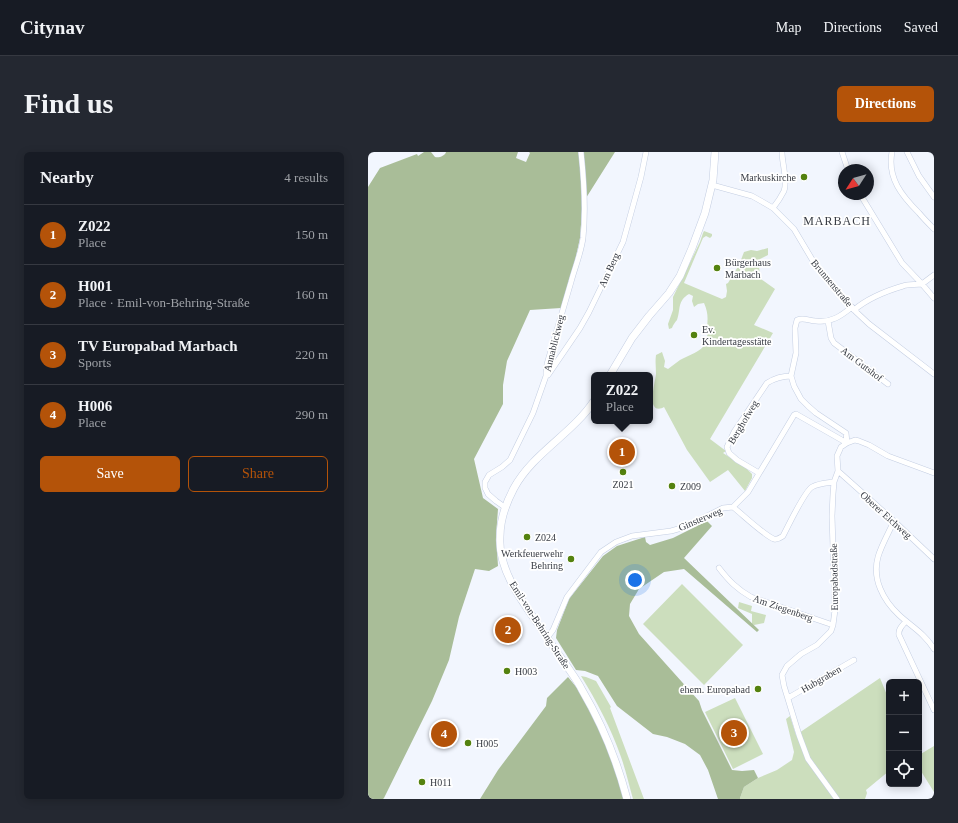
<!DOCTYPE html>
<html lang="en">
<head>
<meta charset="utf-8">
<style>
  :root { --surface:#171b24; --page:#242831; --text:#f1f3f6; --muted:#9ea1a6; --line:#363941; --accent:#b45309 }
  body { margin:0; font-family:Georgia,serif; background:var(--page); color:var(--text) }
  .controls { position:absolute; right:12px; bottom:12px; display:grid; overflow:hidden; border-radius:6px; box-shadow:0 2px 10px #0003 }
  .controls button { width:36px; height:36px; display:grid; place-items:center; padding:0; border:0; border-bottom:1px solid var(--line); background:var(--surface); color:var(--text); font:20px sans-serif }
  .compass { position:absolute; left:470px; top:12px; width:36px; height:36px; border-radius:50%; background:var(--surface); box-shadow:0 2px 10px #0003; rotate:234deg }
  .you { position:absolute; left:267px; top:428px; width:14px; height:14px; margin:-10px; border:3px solid #fff; border-radius:50%; background:#1a73e8; box-shadow:0 0 0 6px #1a73e833 }
  .badge { display:grid; place-items:center; width:26px; height:26px; border-radius:50%; background:var(--accent); color:#fff; font-size:13px; font-weight:700 }
  .pin { position:absolute; translate:-50% -50%; border:2px solid #fff; box-shadow:0 1px 4px #0006 }
  .popup { position:absolute; left:223px; top:220px; width:62px; height:52px; box-sizing:border-box; display:grid; place-content:center; border-radius:6px; background:var(--surface); filter:drop-shadow(0 1px 3px #0005); font-size:13px; white-space:nowrap; color:var(--muted) }
  .popup b { font-size:15px; color:var(--text) }
  .popup::after { content:''; position:absolute; left:50%; top:100%; margin-left:-8px; border:8px solid transparent; border-top-color:var(--surface) }
  .list { margin:0; padding:0; list-style:none }
  h2 { display:flex; justify-content:space-between; align-items:center; height:52px; margin:0; padding:0 16px; font-size:17px }
  h2 small { font-size:13px; font-weight:400; color:var(--muted) }
  .list li { display:grid; grid-template-columns:26px 1fr auto; gap:12px; align-items:center; box-sizing:border-box; height:60px; padding:0 16px; border-top:1px solid var(--line) }
  .list b { display:block; font-size:15px; white-space:nowrap }
  .list p { margin:0; font-size:13px; white-space:nowrap; color:var(--muted) }
  .list em { font-size:13px; font-style:normal; color:var(--muted) }
  .actions { display:flex; gap:8px; padding:12px 16px }
  .actions a { flex:1; padding:9px 0; border:1px solid var(--accent); border-radius:6px; text-align:center; font-size:14px; color:var(--accent) }
  .actions .main { background:var(--accent); color:#fff }
  .icon { flex:none; width:22px; height:22px; fill:none; stroke:currentColor; stroke-width:2; stroke-linecap:round; stroke-linejoin:round }
  .map { position:relative; flex:none; width:566px; height:647px; overflow:hidden; border-radius:6px }
  header { display:flex; align-items:center; gap:24px; box-sizing:border-box; height:56px; padding:0 20px; background:var(--surface); border-bottom:1px solid var(--line) }
  header strong { font-size:19px }
  nav { display:flex; gap:22px; margin-inline-start:auto; font-size:14px }
  .intro { display:flex; align-items:center; justify-content:space-between; box-sizing:border-box; height:96px; padding:0 24px }
  h1 { margin:0; font-size:28px }
  .button { padding:10px 18px; border-radius:6px; background:var(--accent); color:#fff; font-size:14px; font-weight:700 }
  main { display:flex; gap:24px; padding:0 24px }
  aside { flex:1; background:var(--surface); border-radius:6px; box-shadow:0 2px 10px #0003 }
  .map>svg:first-child { display:block }
</style>
</head>
<body>
<header>
<strong>Citynav</strong>
<nav><a>Map</a><a>Directions</a><a>Saved</a></nav>
</header>
<div class="intro"><h1>Find us</h1><a class="button">Directions</a></div>
<main>
<aside>
<h2>Nearby<small>4 results</small></h2>
<ul class="list">
<li><span class="badge">1</span><div><b>Z022</b><p>Place</p></div><em>150 m</em></li>
<li><span class="badge">2</span><div><b>H001</b><p>Place · Emil-von-Behring-Straße</p></div><em>160 m</em></li>
<li><span class="badge">3</span><div><b>TV Europabad Marbach</b><p>Sports</p></div><em>220 m</em></li>
<li><span class="badge">4</span><div><b>H006</b><p>Place</p></div><em>290 m</em></li>
</ul>
<div class="actions"><a class="main">Save</a><a>Share</a></div>
</aside>
<div class="map">
<svg width="566" height="647" viewBox="0 0 566 647">
  <rect width="100%" height="100%" fill="#f2f6fe"/>
  <path fill="#ccdebd" d="M336,79L344,82V84L342,86L338,84L335,86L316,131L354,147L358,145L359,139L358,132L360,131L371,113L376,100L383,98L389,99L400,96V103L392,107L391,115L392,123L390,125L407,137L386,173L405,181L342,287L358,299L355,301L378,316L384,322V326L377,339L360,318L342,330L319,298L296,255C293,257 288,258 286,254C282,248 287,230 288,222C288,216 287,210 288,203L294,200L297,209L296,215L300,217C304,214 308,211 312,208C321,203 333,200 338,191C340,186 339,180 339,175C340,166 340,160 336,151L330,152L326,155L324,149L325,144L321,142C309,149 313,157 309,168C307,170 305,173 304,176L301,177L300,172L305,158V145L332,90L335,81Z
    M314,432L375,493L336,533L275,472Z
    M371,450L384,454L383,459L398,463L396,471L386,473L384,472V462L370,456Z
    M213,524L218,525L228,529L243,555L242,556L276,647H265C261,633 258,619 253,605C243,576 229,550 213,524Z
    M512,526L521,548V619L498,638L499,641L497,647H372V646L376,635L390,626L409,618L424,608L426,600L418,567L422,564L428,583Z
    M367,546L395,602L365,617L337,560Z
    M566,594V640L551,616V603Z"/>
  <path fill="#a9bd98" d="M56,0H63L67,5C71,6 77,4 78,0H150L148,6L158,10L162,1L161,0H247L218,46L214,59L212,86L207,109L201,129L193,156L162,158L139,209L135,233V252L106,307L115,346L130,357L128,384L130,414L121,419L107,417L91,465L81,508L64,549L16,646L15,647H0V35L12,16L49,2L50,4Z
    M339,369L344,374L316,406L391,478L389,480L316,417L296,420L271,437L262,452L261,464L271,482L331,549L334,558L364,618L374,619L386,618L390,626L376,635L372,646V647H350L340,618L332,603L317,592L299,585L285,582L249,554L230,524L217,519L208,518L188,486L189,478L201,447L235,404L249,394L277,385L278,390L282,393L305,386Z
    M200,525L209,536L239,591L257,647H112L130,618L178,554L179,546Z"/>
  <g fill="none" stroke-linecap="round" stroke-linejoin="round">
    <g stroke="#c4cee2" stroke-width="6">
      <path id="minor" d="M474,0L480,18
        M524,0C519,26 534,44 551,61C556,67 561,72 566,77
        M539,0L551,24L566,45
        M344,33L384,44L393,49L405,56L426,77L448,114L486,158L501,172L566,222
        M492,42L534,111L554,132L566,123
        M405,56C409,51 413,45 416,39C420,28 414,12 414,0
        M486,158C500,146 518,139 535,134C540,132 547,133 554,132L566,146
        M460,169L463,186L466,191L520,232
        M178,224L180,223L212,176L221,160L255,90L273,25L278,0
        M479,291L478,281L448,261L440,254L433,247L426,234L423,224L428,201L427,176L429,168C436,165 441,169 448,169C463,171 473,164 484,155
        M470,319L526,369L566,407
        M391,321L369,308L361,301L359,295L366,280L399,231C407,226 414,224 423,224
        M365,355C374,362 397,384 406,387C410,388 412,386 415,384C420,374 437,339 444,335C451,331 458,331 466,330
        M138,356L128,349L120,342L117,336V330L121,323L134,315L142,308L165,261L178,224V220L179,212C187,185 195,157 203,130C207,115 213,101 215,86C218,57 216,28 213,0
        M526,369C521,380 513,394 510,405C504,427 515,448 531,463C544,475 556,481 566,497
        M351,416C361,429 369,437 383,445L465,473
        M538,469C534,474 530,477 531,483L566,558
        M179,486L185,478L199,445L233,400L248,390L264,384L303,379L317,375L355,356L365,355L380,340L426,263L428,262L479,291
        M420,546L486,508
        M469,647L440,607L431,583L416,534L414,523L419,514L433,502L449,493L463,479L465,473L467,458L464,364L465,342L466,330L470,319L469,304L473,295L479,291L487,288L491,289L501,293L520,304L566,321"/>
    </g>
    <g stroke="#c4cee2" stroke-width="8">
      <path id="secondary" d="M242,223L264,186L281,164L301,141L312,124L324,96L337,61L345,28L347,0
        M226,249C204,282 165,301 146,336C138,351 132,368 132,385C130,417 153,448 170,472C179,485 187,498 196,510C202,519 209,528 214,538C234,572 249,609 259,647"/>
    </g>
    <use href="#minor" stroke="#fff" stroke-width="5"/>
    <use href="#secondary" stroke="#fff" stroke-width="7"/>
  </g>
  <g fill="#54820f" stroke="#fff" stroke-width="1.5">
    <circle cx="436" cy="25" r="4"/>
    <circle cx="349" cy="116" r="4"/>
    <circle cx="326" cy="183" r="4"/>
    <circle cx="255" cy="320" r="4"/>
    <circle cx="304" cy="334" r="4"/>
    <circle cx="159" cy="385" r="4"/>
    <circle cx="203" cy="407" r="4"/>
    <circle cx="139" cy="519" r="4"/>
    <circle cx="390" cy="537" r="4"/>
    <circle cx="100" cy="591" r="4"/>
    <circle cx="54" cy="630" r="4"/>
  </g>
  <g text-anchor="middle" dominant-baseline="central" stroke-width="3.5" stroke-linejoin="round" paint-order="stroke">
    <g font-size="10" fill="#383c44" stroke="#fff" text-anchor="start">
      <text x="428" y="25" text-anchor="end">Markuskirche</text>
      <text x="357" y="110">Bürgerhaus<tspan x="357" dy="12">Marbach</tspan></text>
      <text x="334" y="177">Ev.<tspan x="334" dy="12">Kindertagesstätte</tspan></text>
      <text x="255" y="332" text-anchor="middle">Z021</text>
      <text x="312" y="334">Z009</text>
      <text x="167" y="385">Z024</text>
      <text x="195" y="401" text-anchor="end">Werkfeuerwehr<tspan x="195" dy="12">Behring</tspan></text>
      <text x="147" y="519">H003</text>
      <text x="382" y="537" text-anchor="end">ehem. Europabad</text>
      <text x="108" y="591">H005</text>
      <text x="62" y="630">H011</text>
    </g>
    <g font-size="10" fill="#383c44" stroke="#fff">
      <text transform="translate(241 118) rotate(-65)">Am Berg</text>
      <text transform="translate(464 131) rotate(50)">Brunnenstraße</text>
      <text transform="translate(186 191) rotate(-76)">Annablickweg</text>
      <text transform="translate(494 212) rotate(37)">Am Gutshof</text>
      <text transform="translate(375 270) rotate(-59)">Berghofweg</text>
      <text transform="translate(518 363) rotate(42)">Oberer Eichweg</text>
      <text transform="translate(332 367) rotate(-23)">Ginsterweg</text>
      <text transform="translate(466 425) rotate(-91)">Europabadstraße</text>
      <text transform="translate(415 456) rotate(19)">Am Ziegenberg</text>
      <text transform="translate(172 473) rotate(57)">Emil-von-Behring-Straße</text>
      <text transform="translate(453 527) rotate(-30)">Hubgraben</text>
    </g>
    <g font-size="12" letter-spacing="1" fill="#383c44" stroke="#fff">
      <text x="469" y="69">MARBACH</text>
    </g>
  </g>
</svg>
<div class="controls">
<button>+</button>
<button>−</button>
<button><svg class="icon" aria-label="locate" viewBox="0 0 24 24"><circle cx="12" cy="12" r="6"/><path d="M12 2v4M12 18v4M2 12h4M18 12h4"/></svg></button>
</div>
<svg class="compass" viewBox="-18 -18 36 36"><path d="M0-13l5 13h-10z" fill="#e53935"/><path d="M0 13l5-13h-10z" fill="#9ea1a6"/></svg>
<div class="you"></div>
<div class="pin badge" style="left:254px;top:300px">1</div>
<div class="popup"><b>Z022</b>Place</div>
<div class="pin badge" style="left:140px;top:478px">2</div>
<div class="pin badge" style="left:366px;top:581px">3</div>
<div class="pin badge" style="left:76px;top:582px">4</div>
</div>
</main>
</body>
</html>
